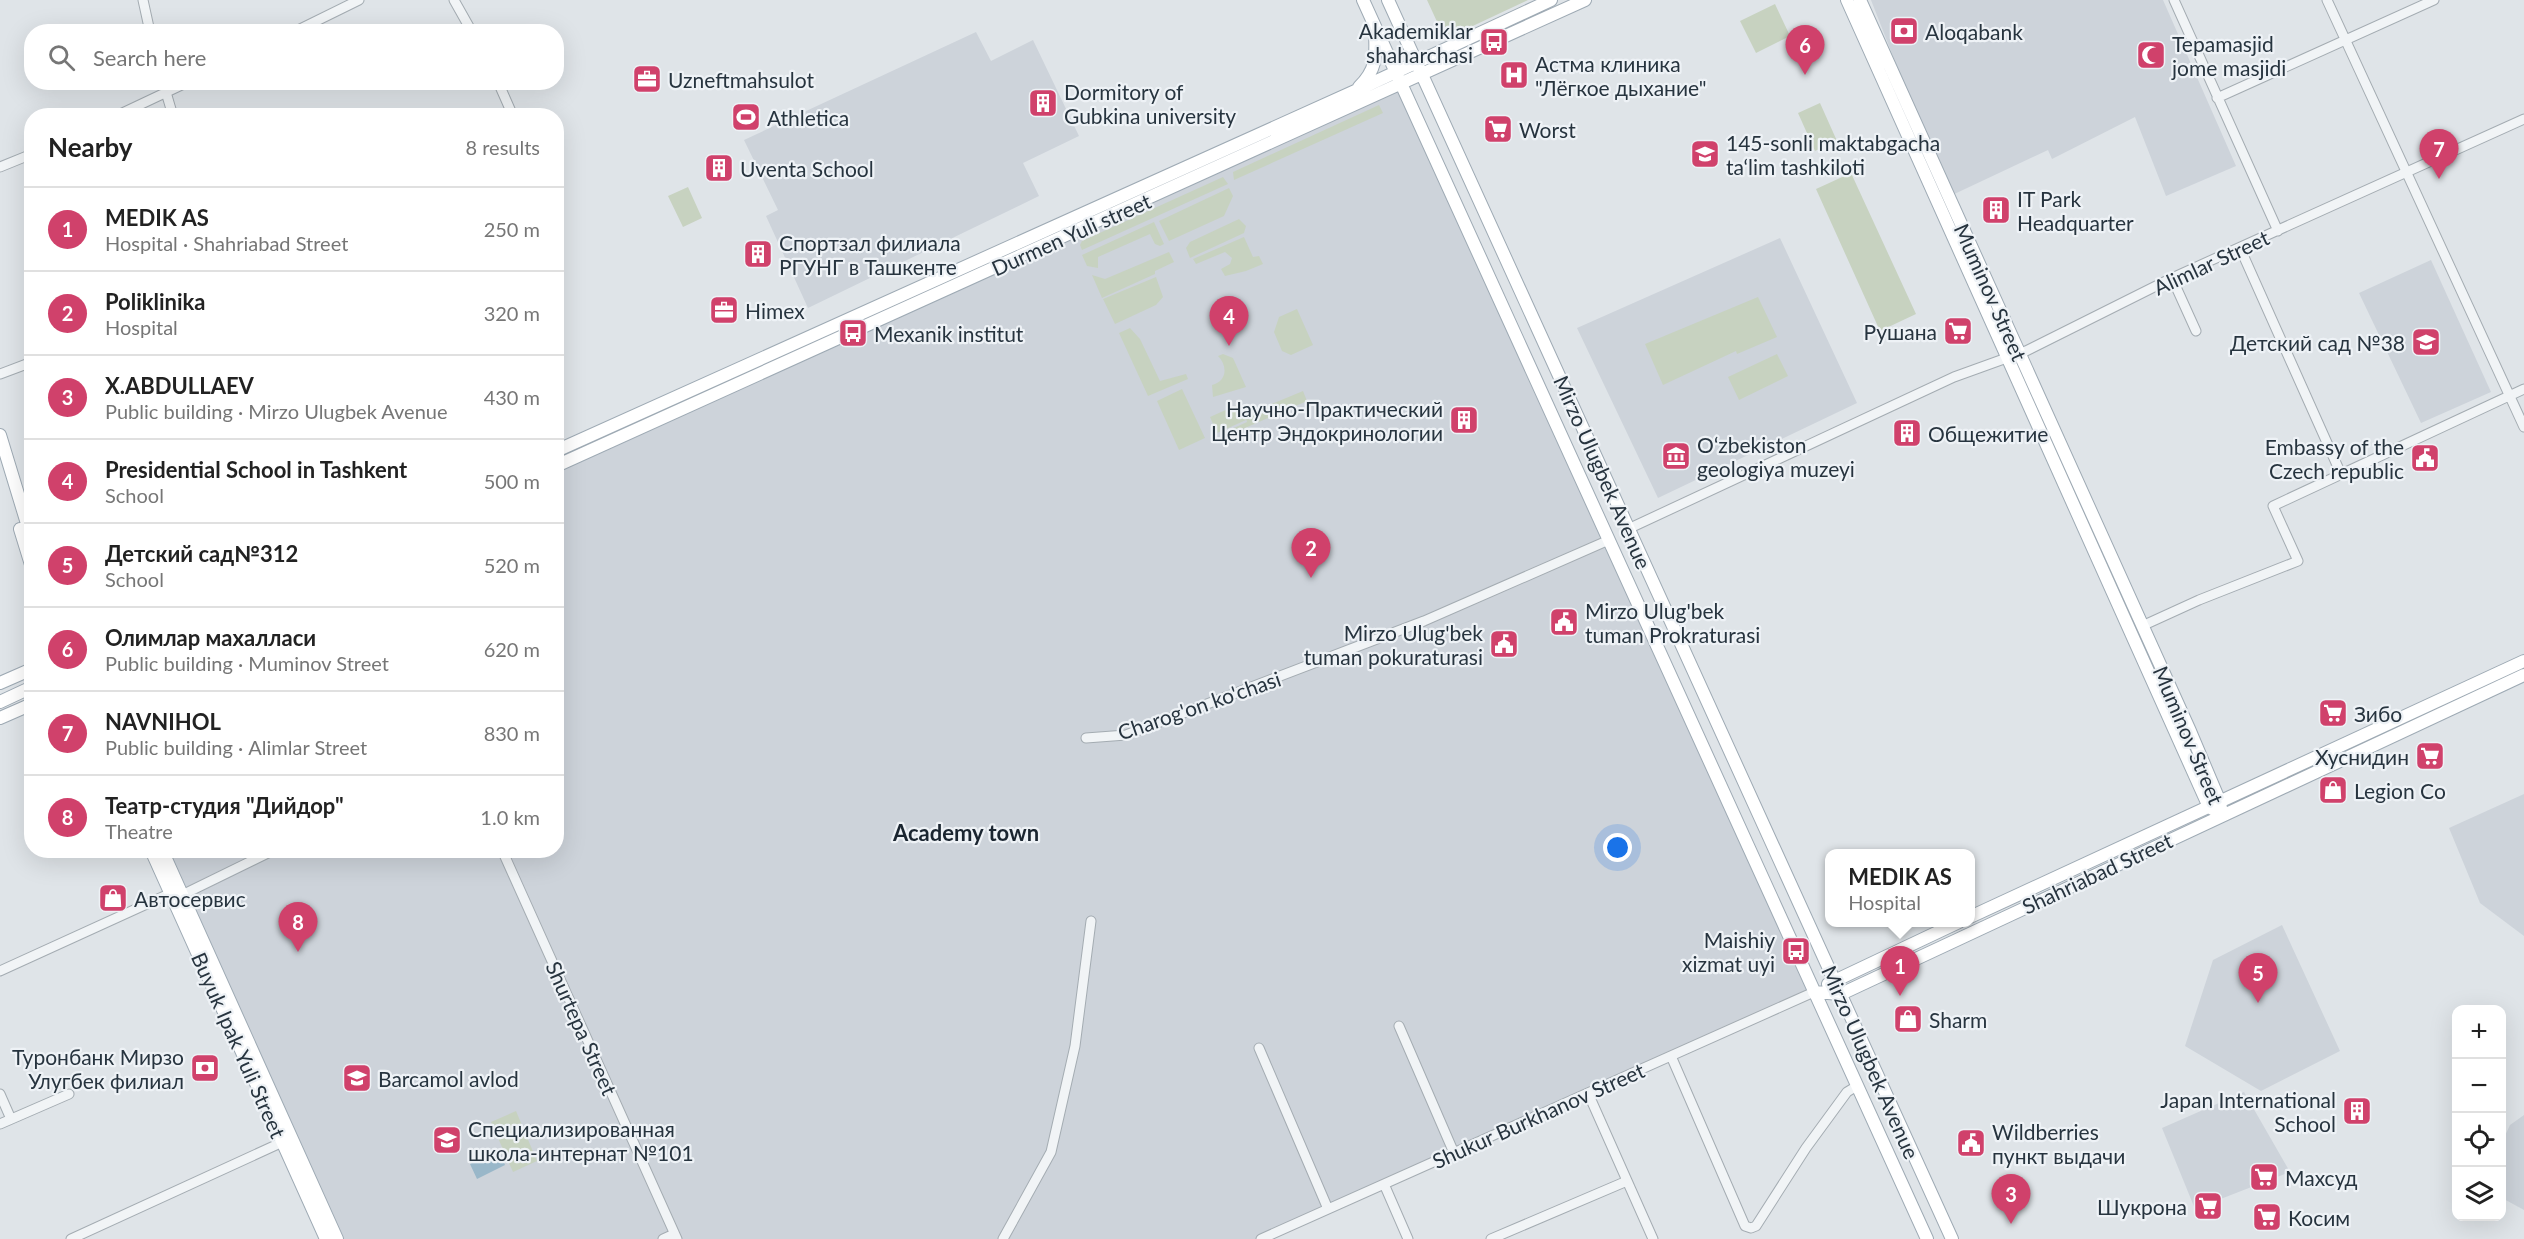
<!DOCTYPE html>
<html lang="en">
<head>
<meta charset="utf-8">
<style>
  :root { --surface:#fff; --page:#f2f2f2; --text:#222; --muted:#767676; --line:#e0e0e0; --accent:#d0416b }
  body { margin:0; font-family:Lato,sans-serif; background:var(--page); color:var(--text) }
  .controls { position:absolute; right:18px; bottom:18px; display:grid; overflow:hidden; border-radius:12px; box-shadow:0 6px 24px #0002 }
  .controls button { width:54px; height:54px; display:grid; place-items:center; padding:0; border:0; border-bottom:2px solid var(--line); background:var(--surface); color:var(--text); font:30px sans-serif }
  .you { position:absolute; left:1618px; top:848px; width:21px; height:21px; margin:-15px; border:4px solid #fff; border-radius:50%; background:#1a73e8; box-shadow:0 0 0 9px #1a73e833 }
  .badge { display:grid; place-items:center; width:39px; height:39px; border-radius:50%; background:var(--accent); color:#fff; font-size:20px; font-weight:700 }
  .pin { position:absolute; translate:-50% -50px; filter:drop-shadow(0 2px 3px #0008) }
  .pin::after { content:''; position:absolute; top:32px; width:21px; height:18px; background:inherit; clip-path:polygon(0 0,100% 0,50% 100%) }
  .popup { position:absolute; left:1825px; top:849px; width:150px; height:78px; box-sizing:border-box; display:grid; place-content:center; border-radius:12px; background:var(--surface); filter:drop-shadow(0 2px 4px #0005); font-size:20px; white-space:nowrap; color:var(--muted) }
  .popup b { font-size:22px; color:var(--text) }
  .popup::after { content:''; position:absolute; left:50%; top:100%; margin-left:-12px; border:12px solid transparent; border-top-color:var(--surface) }
  .list { margin:0; padding:0; list-style:none }
  h2 { display:flex; justify-content:space-between; align-items:center; height:78px; margin:0; padding:0 24px; font-size:26px }
  h2 small { font-size:20px; font-weight:400; color:var(--muted) }
  .list li { display:grid; grid-template-columns:39px 1fr auto; gap:18px; align-items:center; box-sizing:border-box; height:84px; padding:0 24px; border-top:2px solid var(--line) }
  .list b { display:block; font-size:22px; white-space:nowrap }
  .list p { margin:0; font-size:20px; white-space:nowrap; color:var(--muted) }
  .list em { font-size:20px; font-style:normal; color:var(--muted) }
  .icon { flex:none; width:33px; height:33px; fill:none; stroke:currentColor; stroke-width:2; stroke-linecap:round; stroke-linejoin:round }
  .map { position:relative; flex:none; width:2524px; height:1239px; overflow:hidden }
  .search { position:absolute; background:var(--surface); box-shadow:0 6px 24px #0002; left:24px; top:24px; width:540px; height:66px; display:flex; align-items:center; gap:15px; box-sizing:border-box; padding:0 21px; border-radius:24px; color:var(--muted); font-size:22px }
  .panel { position:absolute; background:var(--surface); box-shadow:0 6px 24px #0002; left:24px; top:108px; width:540px; height:750px; border-radius:24px }
  .map>svg:first-child { display:block }
</style>
</head>
<body>
<div class="map">
<svg width="2524" height="1239" viewBox="0 0 2524 1239">
  <rect width="100%" height="100%" fill="#dfe4e8"/>
  <path fill="#cdd3da" d="M1871,0H2163L2236,166L2166,196L2135,117L2052,159L2048,150L1948,197Z
    M976,32L991,61L1033,40L1079,136L1023,163L1039,196L808,308L766,216L778,210L744,140Z
    M1402,85L1814,992L1261,1239H337L162,851L556,850L557,466Z
    M1780,238L1857,403L1658,498L1577,328Z
    M2431,260L2491,392L2421,423L2359,293Z
    M2524,794V936L2480,903L2449,828Z
    M2282,925L2340,1051L2261,1091L2185,1046L2213,960Z
    M2244,1092L2290,1172L2195,1209L2162,1128Z
    M2524,1115V1210L2502,1198V1142L2510,1125Z"/>
  <path fill="#c7d2c0" d="M1427,0H1528L1445,39Z
    M1775,4L1790,36L1756,53L1740,21Z
    M1820,103L1837,141L1815,151L1798,113Z
    M1379,105L1383,113L1234,180L1233,172Z
    M1851,173L1916,314L1880,331L1816,189Z
    M1223,177L1228,184L1082,250L1080,245L1082,241Z
    M688,187L702,218L683,227L668,196Z
    M1229,188L1233,196L1224,216L1169,241L1159,221Z
    M1239,219L1246,226L1244,233L1190,258L1186,248L1190,242Z
    M1154,222L1164,244L1160,246L1155,244L1150,234L1098,257V268L1087,266L1082,255Z
    M1244,237L1253,257L1259,256L1263,264L1246,271L1225,276L1221,269L1230,264L1232,258L1225,252L1196,264L1193,259Z
    M1169,252L1174,262L1155,271V274L1102,298L1092,275L1105,279Z
    M1156,277L1163,297L1156,305L1115,324L1103,299Z
    M1758,297L1777,337L1737,354L1736,351L1663,385L1645,344Z
    M1297,309L1313,345L1291,355L1282,351L1274,332L1279,317Z
    M1130,328L1140,339L1160,381L1186,374L1188,379L1148,396L1119,333Z
    M1223,354L1233,358L1246,387L1213,397L1212,385C1227,381 1228,366 1218,356Z
    M1777,354L1788,376L1739,400L1728,377Z
    M1182,389L1205,438L1179,450L1157,401Z
    M1303,391L1307,401L1229,435L1227,431L1247,422L1245,415Z
    M1239,404L1246,420L1217,433L1210,417Z
    M516,1111L537,1161L513,1172L491,1122Z"/>
  <path fill="#99b7c9" d="M498,1150L505,1165L477,1179L470,1164Z"/>
  <g fill="none" stroke-linecap="round" stroke-linejoin="round">
    <g stroke="#a4acb2" stroke-width="11">
      <path id="minor" d="M143,0L150,32
        M454,0L472,32
        M2174,0L2278,231
        M2327,0L2524,427
        M294,32L359,0
        M163,82L173,116
        M498,82L513,116
        M2217,98L2434,0
        M116,116L188,82
        M0,167L32,154
        M2240,248L2341,474
        M2172,278L2196,331
        M0,374L32,362
        M1628,529L1954,377L2026,351L2172,278L2524,119
        M2142,626L2199,600L2298,561L2273,506L2524,389
        M1086,738L1126,735L1424,621L1609,540
        M502,850L677,1239
        M182,895L274,850
        M0,971L171,893
        M1399,1026L1454,1153
        M1259,1048L1328,1209
        M1671,1056L1745,1226L1751,1228L1756,1226L1806,1148L1847,1092L1857,1086
        M1588,1093L1653,1239
        M0,1094L11,1119
        M0,1124L69,1094
        M1384,1184L1408,1239
        M71,1239L287,1140
        M663,1239L674,1234
        M1003,1239L1051,1152L1075,1046L1091,921
        M1261,1239L1814,992
        M1491,1239L1627,1181"/>
    </g>
    <g stroke="#9eaab4" stroke-width="14">
      <path id="major" d="M1363,0L1927,1239
        M1388,0L1952,1239
        M1847,0L2209,807L2222,815
        M1860,0L2190,731L2220,802L2222,815
        M1359,87C1377,69 1376,57 1375,32
        M0,435L32,540
        M556,451L1353,92L1551,0
        M556,466L1585,0
        M20,529L32,568
        M0,683L32,669
        M0,702L32,687
        M0,718L32,704
        M151,850L326,1239
        M162,850L337,1239
        M1970,917L2524,661
        M1828,984L1959,922
        M1814,992L1841,994L2524,675"/>
    </g>
    <use href="#minor" stroke="#f1f4f6" stroke-width="9"/>
    <use href="#major" stroke="#fff" stroke-width="12"/>
  </g>
  <defs>
    <g id="bank-square" transform="scale(1.5)"><rect x="-9" y="-9" width="18" height="18" rx="4" fill="#d0416b" stroke="#eef2f6"/><path d="M-6-4H6V4H-6ZM0-2.3a2.3 2.3 0 1 0 0 4.6a2.3 2.3 0 1 0 0-4.6Z" fill="#fff"/></g>
    <g id="bus-square" transform="scale(1.5)"><rect x="-9" y="-9" width="18" height="18" rx="4" fill="#d0416b" stroke="#eef2f6"/><path d="M-5-6H5V4H4V6H2V4H-2V6H-4V4H-5ZM-3.5-4V0h7V-4ZM-3.5 1.2v1.5H-2V1.2ZM2 1.2v1.5H3.5V1.2Z" fill="#fff"/></g>
    <g id="mosque-square" transform="scale(1.5)"><rect x="-9" y="-9" width="18" height="18" rx="4" fill="#d0416b" stroke="#eef2f6"/><path d="M3.5-4.9A6 6 0 1 0 3.5 4.9A5 5 0 1 1 3.5-4.9Z" fill="#fff"/></g>
    <g id="hospital-square" transform="scale(1.5)"><rect x="-9" y="-9" width="18" height="18" rx="4" fill="#d0416b" stroke="#eef2f6"/><path d="M-5-5h3v3.5h4V-5h3V5h-3V1.5h-4V5h-3Z" fill="#fff"/></g>
    <g id="office-square" transform="scale(1.5)"><rect x="-9" y="-9" width="18" height="18" rx="4" fill="#d0416b" stroke="#eef2f6"/><path d="M-6-3h4V-5.5h4V-3h4V5H-6ZM-1-4.5V-3h2v-1.5ZM-6 0V1H6V0Z" fill="#fff"/></g>
    <g id="building-square" transform="scale(1.5)"><rect x="-9" y="-9" width="18" height="18" rx="4" fill="#d0416b" stroke="#eef2f6"/><path d="M-4-6H4V6H1V3H-1V6H-4ZM-2.5-4.3h1.7v1.8h-1.7ZM.8-4.3h1.7v1.8H.8ZM-2.5-1h1.7V.8h-1.7ZM.8-1h1.7V.8H.8Z" fill="#fff"/></g>
    <g id="stadium-square" transform="scale(1.5)"><rect x="-9" y="-9" width="18" height="18" rx="4" fill="#d0416b" stroke="#eef2f6"/><path d="M0-5a6.5 5 0 1 0 0 10a6.5 5 0 1 0 0-10ZM-3.5-1.8h7v3.6h-7Z" fill="#fff"/></g>
    <g id="supermarket-square" transform="scale(1.5)"><rect x="-9" y="-9" width="18" height="18" rx="4" fill="#d0416b" stroke="#eef2f6"/><path d="M-6-5.5h2.5l.6 2H6L4.5 2H-2.5L-4.4-4H-6ZM-1.5 3.2a1.3 1.3 0 1 0 .1 0ZM3 3.2a1.3 1.3 0 1 0 .1 0Z" fill="#fff"/></g>
    <g id="school-square" transform="scale(1.5)"><rect x="-9" y="-9" width="18" height="18" rx="4" fill="#d0416b" stroke="#eef2f6"/><path d="M0-5L7-2L0 1L-7-2ZM-4 1L0 2.5L4 1V4Q0 6-4 4Z" fill="#fff"/></g>
    <g id="museum-square" transform="scale(1.5)"><rect x="-9" y="-9" width="18" height="18" rx="4" fill="#d0416b" stroke="#eef2f6"/><path d="M0-6L6-3V-2H-6V-3ZM-5-1h2V3h-2ZM-1-1h2V3h-2ZM3-1h2V3H3ZM-6 4H6V6H-6Z" fill="#fff"/></g>
    <g id="civic-square" transform="scale(1.5)"><rect x="-9" y="-9" width="18" height="18" rx="4" fill="#d0416b" stroke="#eef2f6"/><path d="M-.6-6.5H3V-4.5H.6V-3L4-1V1h2V6H-6V1h2V-1L-.6-3ZM-1.2 2.5V6h2.4V2.5Z" fill="#fff"/></g>
    <g id="shop-square" transform="scale(1.5)"><rect x="-9" y="-9" width="18" height="18" rx="4" fill="#d0416b" stroke="#eef2f6"/><path d="M-5-2.5h2.3a2.7 3.5 0 0 1 5.4 0H5L5.5 6h-11ZM-1.5-2.5h3a1.5 2.3 0 0 0-3 0Z" fill="#fff"/></g>
  </defs>
  <g fill-rule="evenodd">
    <use href="#bank-square" x="1904" y="31"/>
    <use href="#bus-square" x="1494" y="42"/>
    <use href="#mosque-square" x="2151" y="55"/>
    <use href="#hospital-square" x="1514" y="75"/>
    <use href="#office-square" x="647" y="79"/>
    <use href="#building-square" x="1043" y="103"/>
    <use href="#stadium-square" x="746" y="117"/>
    <use href="#supermarket-square" x="1498" y="129"/>
    <use href="#school-square" x="1705" y="154"/>
    <use href="#building-square" x="719" y="168"/>
    <use href="#building-square" x="1996" y="210"/>
    <use href="#building-square" x="758" y="254"/>
    <use href="#office-square" x="724" y="310"/>
    <use href="#supermarket-square" x="1958" y="331"/>
    <use href="#bus-square" x="853" y="333"/>
    <use href="#school-square" x="2426" y="342"/>
    <use href="#building-square" x="1464" y="420"/>
    <use href="#building-square" x="1907" y="433"/>
    <use href="#museum-square" x="1676" y="456"/>
    <use href="#civic-square" x="2425" y="458"/>
    <use href="#civic-square" x="1564" y="622"/>
    <use href="#civic-square" x="1504" y="644"/>
    <use href="#supermarket-square" x="2333" y="713"/>
    <use href="#supermarket-square" x="2430" y="756"/>
    <use href="#shop-square" x="2333" y="790"/>
    <use href="#shop-square" x="113" y="898"/>
    <use href="#bus-square" x="1796" y="951"/>
    <use href="#shop-square" x="1908" y="1019"/>
    <use href="#bank-square" x="205" y="1068"/>
    <use href="#school-square" x="357" y="1078"/>
    <use href="#building-square" x="2357" y="1111"/>
    <use href="#school-square" x="447" y="1140"/>
    <use href="#civic-square" x="1971" y="1143"/>
    <use href="#supermarket-square" x="2264" y="1177"/>
    <use href="#supermarket-square" x="2208" y="1206"/>
    <use href="#supermarket-square" x="2267" y="1217"/>
  </g>
  <g text-anchor="middle" dominant-baseline="central" stroke-width="4.5" stroke-linejoin="round" paint-order="stroke">
    <g font-size="21" fill="#27343f" stroke="#eef2f6" text-anchor="start">
      <text x="1473" y="30" text-anchor="end">Akademiklar<tspan x="1473" dy="24">shaharchasi</tspan></text>
      <text x="1925" y="31">Aloqabank</text>
      <text x="2172" y="43">Tepamasjid<tspan x="2172" dy="24">jome masjidi</tspan></text>
      <text x="1535" y="63">Астма клиника<tspan x="1535" dy="24">"Лёгкое дыхание"</tspan></text>
      <text x="668" y="79">Uzneftmahsulot</text>
      <text x="1064" y="91">Dormitory of<tspan x="1064" dy="24">Gubkina university</tspan></text>
      <text x="767" y="117">Athletica</text>
      <text x="1519" y="129">Worst</text>
      <text x="1726" y="142">145-sonli maktabgacha<tspan x="1726" dy="24">ta‘lim tashkiloti</tspan></text>
      <text x="740" y="168">Uventa School</text>
      <text x="2017" y="198">IT Park<tspan x="2017" dy="24">Headquarter</tspan></text>
      <text x="779" y="242">Спортзал филиала<tspan x="779" dy="24">РГУНГ в Ташкенте</tspan></text>
      <text x="745" y="310">Himex</text>
      <text x="1937" y="331" text-anchor="end">Рушана</text>
      <text x="874" y="333">Mexanik institut</text>
      <text x="2405" y="342" text-anchor="end">Детский сад №38</text>
      <text x="1443" y="408" text-anchor="end">Научно-Практический<tspan x="1443" dy="24">Центр Эндокринологии</tspan></text>
      <text x="1928" y="433">Общежитие</text>
      <text x="1697" y="444">Oʻzbekiston<tspan x="1697" dy="24">geologiya muzeyi</tspan></text>
      <text x="2404" y="446" text-anchor="end">Embassy of the<tspan x="2404" dy="24">Czech republic</tspan></text>
      <text x="1585" y="610">Mirzo Ulug'bek<tspan x="1585" dy="24">tuman Prokraturasi</tspan></text>
      <text x="1483" y="632" text-anchor="end">Mirzo Ulug'bek<tspan x="1483" dy="24">tuman pokuraturasi</tspan></text>
      <text x="2354" y="713">Зибо</text>
      <text x="2409" y="756" text-anchor="end">Хуснидин</text>
      <text x="2354" y="790">Legion Co</text>
      <text x="134" y="898">Автосервис</text>
      <text x="1775" y="939" text-anchor="end">Maishiy<tspan x="1775" dy="24">xizmat uyi</tspan></text>
      <text x="1929" y="1019">Sharm</text>
      <text x="184" y="1056" text-anchor="end">Туронбанк Мирзо<tspan x="184" dy="24">Улугбек филиал</tspan></text>
      <text x="378" y="1078">Barcamol avlod</text>
      <text x="2336" y="1099" text-anchor="end">Japan International<tspan x="2336" dy="24">School</tspan></text>
      <text x="468" y="1128">Специализированная<tspan x="468" dy="24">школа-интернат №101</tspan></text>
      <text x="1992" y="1131">Wildberries<tspan x="1992" dy="24">пункт выдачи</tspan></text>
      <text x="2285" y="1177">Махсуд</text>
      <text x="2187" y="1206" text-anchor="end">Шукрона</text>
      <text x="2288" y="1217">Косим</text>
    </g>
    <g font-size="21" fill="#27343f" stroke="#eef2f6">
      <text transform="translate(1071 234) rotate(-24)">Durmen Yuli street</text>
      <text transform="translate(2211 262) rotate(-25)">Аlimlar Street</text>
      <text transform="translate(1991 292) rotate(66)">Muminov Street</text>
      <text transform="translate(1603 472) rotate(66)">Mirzo Ulugbek Avenue</text>
      <text transform="translate(1199 705) rotate(-19)">Charog'on ko'chasi</text>
      <text transform="translate(2189 735) rotate(67)">Muminov Street</text>
      <text transform="translate(2097 873) rotate(-25)">Shahriabad Street</text>
      <text transform="translate(582 1028) rotate(66)">Shurtepa Street</text>
      <text transform="translate(239 1045) rotate(66)">Buyuk Ipak Yuli Street</text>
      <text transform="translate(1871 1062) rotate(66)">Mirzo Ulugbek Avenue</text>
      <text transform="translate(1538 1115) rotate(-24)">Shukur Burkhanov Street</text>
    </g>
    <g font-size="22" font-weight="bold" fill="#1a2530" stroke="#eef2f6">
      <text x="966" y="832">Academy town</text>
    </g>
  </g>
</svg>
<div class="controls">
<button>+</button>
<button>−</button>
<button><svg class="icon" aria-label="locate" viewBox="0 0 24 24"><circle cx="12" cy="12" r="6"/><path d="M12 2v4M12 18v4M2 12h4M18 12h4"/></svg></button>
<button><svg class="icon" aria-label="layers" viewBox="0 0 24 24"><path d="M12 4l9 5-9 5-9-5zM3 14l9 5 9-5"/></svg></button>
</div>
<div class="you"></div>
<div class="pin badge" style="left:1900px;top:996px">1</div>
<div class="popup"><b>MEDIK AS</b>Hospital</div>
<div class="pin badge" style="left:1311px;top:578px">2</div>
<div class="pin badge" style="left:2011px;top:1224px">3</div>
<div class="pin badge" style="left:1229px;top:346px">4</div>
<div class="pin badge" style="left:2258px;top:1003px">5</div>
<div class="pin badge" style="left:1805px;top:75px">6</div>
<div class="pin badge" style="left:2439px;top:179px">7</div>
<div class="pin badge" style="left:298px;top:952px">8</div>
<div class="search"><svg class="icon" aria-label="search" viewBox="0 0 24 24"><circle cx="10" cy="10" r="6"/><path d="M15 15l6 6"/></svg>Search here</div>
<section class="panel">
<h2>Nearby<small>8 results</small></h2>
<ul class="list">
<li><span class="badge">1</span><div><b>MEDIK AS</b><p>Hospital · Shahriabad Street</p></div><em>250 m</em></li>
<li><span class="badge">2</span><div><b>Poliklinika</b><p>Hospital</p></div><em>320 m</em></li>
<li><span class="badge">3</span><div><b>X.ABDULLAEV</b><p>Public building · Mirzo Ulugbek Avenue</p></div><em>430 m</em></li>
<li><span class="badge">4</span><div><b>Presidential School in Tashkent</b><p>School</p></div><em>500 m</em></li>
<li><span class="badge">5</span><div><b>Детский сад№312</b><p>School</p></div><em>520 m</em></li>
<li><span class="badge">6</span><div><b>Олимлар махалласи</b><p>Public building · Muminov Street</p></div><em>620 m</em></li>
<li><span class="badge">7</span><div><b>NAVNIHOL</b><p>Public building · Аlimlar Street</p></div><em>830 m</em></li>
<li><span class="badge">8</span><div><b>Театр-студия &quot;Дийдор&quot;</b><p>Theatre</p></div><em>1.0 km</em></li>
</ul>
</section>
</div>
</body>
</html>
